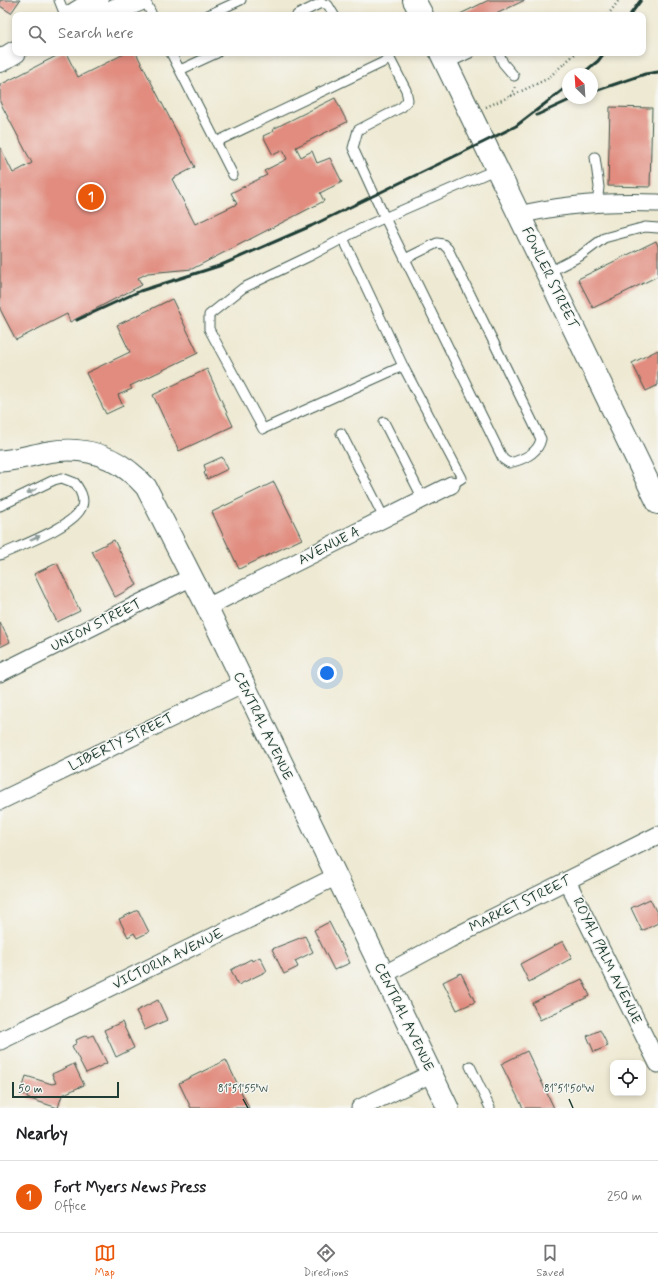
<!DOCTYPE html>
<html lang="en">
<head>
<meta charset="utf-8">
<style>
  :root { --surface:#fff; --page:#f6f6f6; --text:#202124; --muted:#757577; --line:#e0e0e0; --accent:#ea580c }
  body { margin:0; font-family:Mynerve,sans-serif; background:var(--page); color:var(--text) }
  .controls { position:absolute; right:12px; bottom:12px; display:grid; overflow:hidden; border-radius:8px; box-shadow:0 2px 6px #0003 }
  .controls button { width:36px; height:36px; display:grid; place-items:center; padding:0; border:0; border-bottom:1px solid var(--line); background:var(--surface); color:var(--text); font:20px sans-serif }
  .compass { position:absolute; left:562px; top:68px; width:36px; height:36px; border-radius:50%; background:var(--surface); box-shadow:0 2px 6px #0003; rotate:335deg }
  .scale { position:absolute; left:12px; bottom:10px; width:107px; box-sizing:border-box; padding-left:4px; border:2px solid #1f3d34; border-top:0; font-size:11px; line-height:14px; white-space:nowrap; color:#1f3d34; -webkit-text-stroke:3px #f6f6f2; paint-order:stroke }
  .you { position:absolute; left:327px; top:673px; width:14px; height:14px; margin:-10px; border:3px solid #fff; border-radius:50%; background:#1a73e8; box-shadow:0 0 0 6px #1a73e833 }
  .badge { display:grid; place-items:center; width:26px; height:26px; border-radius:50%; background:var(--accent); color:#fff; font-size:13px; font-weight:700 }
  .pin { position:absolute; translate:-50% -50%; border:2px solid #fff; box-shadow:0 1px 4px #0006 }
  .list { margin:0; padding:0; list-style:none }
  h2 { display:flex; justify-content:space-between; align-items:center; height:52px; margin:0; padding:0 16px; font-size:17px }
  h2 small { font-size:13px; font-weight:400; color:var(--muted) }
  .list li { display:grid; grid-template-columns:26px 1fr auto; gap:12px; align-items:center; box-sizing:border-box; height:72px; padding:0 16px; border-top:1px solid var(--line) }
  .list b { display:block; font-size:15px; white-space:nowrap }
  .list p { margin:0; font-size:13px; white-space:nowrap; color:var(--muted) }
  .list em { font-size:13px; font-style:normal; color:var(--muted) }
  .icon { flex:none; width:22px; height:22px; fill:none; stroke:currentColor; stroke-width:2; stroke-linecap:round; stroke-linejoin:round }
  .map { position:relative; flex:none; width:658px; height:1108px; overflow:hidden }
  .search { position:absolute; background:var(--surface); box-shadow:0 2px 6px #0003; left:12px; right:12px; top:12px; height:44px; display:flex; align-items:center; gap:10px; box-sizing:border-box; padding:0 14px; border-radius:8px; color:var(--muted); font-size:15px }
  .sheet { height:124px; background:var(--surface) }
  nav { display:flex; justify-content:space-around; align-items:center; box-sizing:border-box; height:56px; border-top:1px solid var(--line); background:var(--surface); font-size:11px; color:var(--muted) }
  nav a { display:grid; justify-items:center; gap:2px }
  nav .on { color:var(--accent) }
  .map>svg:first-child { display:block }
</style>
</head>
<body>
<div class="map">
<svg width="658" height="1108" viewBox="0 0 658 1108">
  <rect width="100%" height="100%" fill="#f6f6f2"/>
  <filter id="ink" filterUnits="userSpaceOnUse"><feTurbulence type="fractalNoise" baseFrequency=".025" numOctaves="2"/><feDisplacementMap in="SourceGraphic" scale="8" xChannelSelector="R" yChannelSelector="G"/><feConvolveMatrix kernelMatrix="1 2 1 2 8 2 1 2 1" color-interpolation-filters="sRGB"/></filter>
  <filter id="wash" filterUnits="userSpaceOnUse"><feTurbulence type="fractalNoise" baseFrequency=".012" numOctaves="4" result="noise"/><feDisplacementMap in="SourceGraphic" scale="16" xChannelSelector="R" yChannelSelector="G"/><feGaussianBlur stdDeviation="0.9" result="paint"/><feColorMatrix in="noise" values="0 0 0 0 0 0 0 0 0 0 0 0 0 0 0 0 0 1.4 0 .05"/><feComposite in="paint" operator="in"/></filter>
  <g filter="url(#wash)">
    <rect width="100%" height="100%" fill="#eee9d2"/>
    <g id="blocks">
      <path fill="#e18c7f" d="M0,0H20L11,13L0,6Z
        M489,0H525L494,15H458Z
        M62,53H66L78,77L126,53H136L195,167L172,179L195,224L237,204L231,193L267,175L264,171L287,159L283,150L273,155L263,136L274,131L273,129L335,98L347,122L296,147L301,157L312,151L317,163L330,158L342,182L320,193L324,201L192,269L148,273L138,278L142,285L70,322L67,314L16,340L0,309V147L13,173L32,163L0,102V85Z
        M610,107L652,108L650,187L608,186Z
        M656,241L658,246V276L593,308L578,279Z
        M172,299L198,353L130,386L132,389L118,395L123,406L106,414L86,373L130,352L117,325Z
        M658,350V385L646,391L632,363Z
        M207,369L233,426L179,451L153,395Z
        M222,457L228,469L207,479L204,473L206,471L204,465Z
        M274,482L302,539L239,569L212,512Z
        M114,540L137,585L115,597L92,551Z
        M57,563L80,611L57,622L34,574Z
        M0,622L10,642L0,647Z
        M650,899L658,915V923L642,931L631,908Z
        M138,910L149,932L137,938L134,933L128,937L119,919Z
        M329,922L350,963L334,970L314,930Z
        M305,936L313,952L295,961L298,967L284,974L272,949Z
        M563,941L572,958L529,982L520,964Z
        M260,957L267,971L238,985L231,970L251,959L252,961Z
        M461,973L475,1002L457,1010L443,982Z
        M582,979L590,996L540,1020L532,1003Z
        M158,1000L167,1020L145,1030L136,1011Z
        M122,1022L134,1048L116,1057L104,1030Z
        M600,1030L608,1046L594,1052L587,1036Z
        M87,1035L88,1037L93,1035L107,1063L86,1073L72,1046L77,1043L76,1040Z
        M527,1051L554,1108H523L501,1064Z
        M226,1060L249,1108H191L179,1083Z
        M74,1064L84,1085L62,1095L58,1108L27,1098V1095L21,1094L26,1076L52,1084L56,1083L52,1074Z"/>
    </g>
  </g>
  <g filter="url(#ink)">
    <use href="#blocks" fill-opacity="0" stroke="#3e574c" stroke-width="1"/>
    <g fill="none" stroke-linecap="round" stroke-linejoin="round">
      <g stroke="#3e574c" stroke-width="11">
        <path id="service" d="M59,0L65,15
          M145,0L152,15
          M208,15L241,0
          M297,15L321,3L328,5L334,15
          M171,53L233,175
          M387,53L406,90L408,100L402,107L358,130L353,148L385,218L503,459L509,463C522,460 538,454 541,439L448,249L443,244L437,243L405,259
          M499,53L503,63L514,76
          M447,64L470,53
          M180,70L217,53
          M216,142L390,59
          M595,157L599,187L597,205
          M343,238L403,366
          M547,273L580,256L604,238L645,227L658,228
          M384,422L423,499
          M341,433L384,518
          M451,485L462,478L403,366L263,429L209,329V315L243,288L312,255L368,225L497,169
          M0,506L54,480L62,478L75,483C80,490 85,498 82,506C76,526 19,546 0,555
          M470,1066L490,1108"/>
      </g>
      <g stroke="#3e574c" stroke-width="19">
        <path id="minor" d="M519,215C563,204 612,201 658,203
          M207,607L451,485
          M0,673L192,577
          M0,801L242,684
          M567,881L658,1064
          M383,975L450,939L658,835
          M0,1041L335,877
          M360,1108L431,1074"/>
      </g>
      <g stroke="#3e574c" stroke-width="23">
        <path id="tertiary" d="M0,461C16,460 32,455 48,452C87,445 120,458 146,487L207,607L448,1108"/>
      </g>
      <g stroke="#3e574c" stroke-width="24">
        <path id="secondary" d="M73,15L97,0
          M103,15L139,0
          M0,61L15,52"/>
      </g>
      <g stroke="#3e574c" stroke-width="24">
        <path id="primary" d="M414,0L422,15
          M441,53L658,503"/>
      </g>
      <path stroke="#3e574c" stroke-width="2.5" stroke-dasharray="1 3" stroke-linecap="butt" d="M608,15L619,0
        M511,96L547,79L576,53
        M486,107L511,96L515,87"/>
      <use href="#service" stroke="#fff" stroke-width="9"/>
      <use href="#minor" stroke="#fff" stroke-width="17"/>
      <use href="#tertiary" stroke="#fff" stroke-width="21"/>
      <use href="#secondary" stroke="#fff" stroke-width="22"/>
      <use href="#primary" stroke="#fff" stroke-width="22"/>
      <path stroke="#1f3d34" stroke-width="3" d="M630,15L641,0
        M582,74L598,61L604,53
        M592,92L645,74L658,72
        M537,115L574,98
        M77,320L140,291L219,266L311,226L484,142L516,126L568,86"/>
    </g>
    <defs><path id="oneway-solid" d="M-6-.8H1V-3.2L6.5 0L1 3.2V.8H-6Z"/></defs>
    <g fill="#8f9e9a">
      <use href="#oneway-solid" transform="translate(32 491) rotate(154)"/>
      <use href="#oneway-solid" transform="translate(35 538) rotate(-25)"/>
    </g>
  </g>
  <path fill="none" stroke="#1f3d34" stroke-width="1.5" d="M243,1099L248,1108M569,1099L573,1108"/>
  <g text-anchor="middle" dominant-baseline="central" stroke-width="3" stroke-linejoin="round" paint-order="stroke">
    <g font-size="14" fill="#1f3d34" stroke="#f6f6f2">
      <text transform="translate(550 278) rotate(64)">FOWLER STREET</text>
      <text transform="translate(329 546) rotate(-27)">AVENUE A</text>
      <text transform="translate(96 625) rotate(-27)">UNION STREET</text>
      <text transform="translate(263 726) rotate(64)">CENTRAL AVENUE</text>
      <text transform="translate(121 742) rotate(-26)">LIBERTY STREET</text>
      <text transform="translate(520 904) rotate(-26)">MARKET STREET</text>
      <text transform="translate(168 959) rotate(-26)">VICTORIA AVENUE</text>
      <text transform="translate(607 961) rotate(64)">ROYAL PALM AVENUE</text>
      <text transform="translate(404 1017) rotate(64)">CENTRAL AVENUE</text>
    </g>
  </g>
  <g font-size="10" text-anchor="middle" fill="#1f3d34" stroke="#f6f6f2" stroke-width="3" stroke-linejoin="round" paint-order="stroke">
    <text x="243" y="1092">81°51'55"W</text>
    <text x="569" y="1092">81°51'50"W</text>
  </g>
</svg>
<div class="controls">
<button><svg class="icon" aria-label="locate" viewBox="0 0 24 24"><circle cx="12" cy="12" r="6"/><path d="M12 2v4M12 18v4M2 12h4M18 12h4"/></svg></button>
</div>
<svg class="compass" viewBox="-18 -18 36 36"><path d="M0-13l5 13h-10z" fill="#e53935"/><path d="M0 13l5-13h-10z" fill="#757577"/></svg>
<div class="scale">50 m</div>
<div class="you"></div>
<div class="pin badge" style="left:91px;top:197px">1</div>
<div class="search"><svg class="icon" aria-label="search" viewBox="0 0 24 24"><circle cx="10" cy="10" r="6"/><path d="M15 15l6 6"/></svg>Search here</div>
</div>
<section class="sheet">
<h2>Nearby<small></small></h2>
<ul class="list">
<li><span class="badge">1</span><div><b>Fort Myers News Press</b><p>Office</p></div><em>250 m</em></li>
</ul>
</section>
<nav>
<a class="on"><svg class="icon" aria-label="map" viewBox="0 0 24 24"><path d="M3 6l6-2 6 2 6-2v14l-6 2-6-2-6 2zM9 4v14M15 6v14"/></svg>Map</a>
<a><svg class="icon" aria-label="directions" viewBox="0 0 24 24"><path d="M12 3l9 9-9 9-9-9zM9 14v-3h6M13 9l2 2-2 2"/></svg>Directions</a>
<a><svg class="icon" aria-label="saved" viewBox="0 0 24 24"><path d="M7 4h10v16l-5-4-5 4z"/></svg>Saved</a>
</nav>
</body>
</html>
